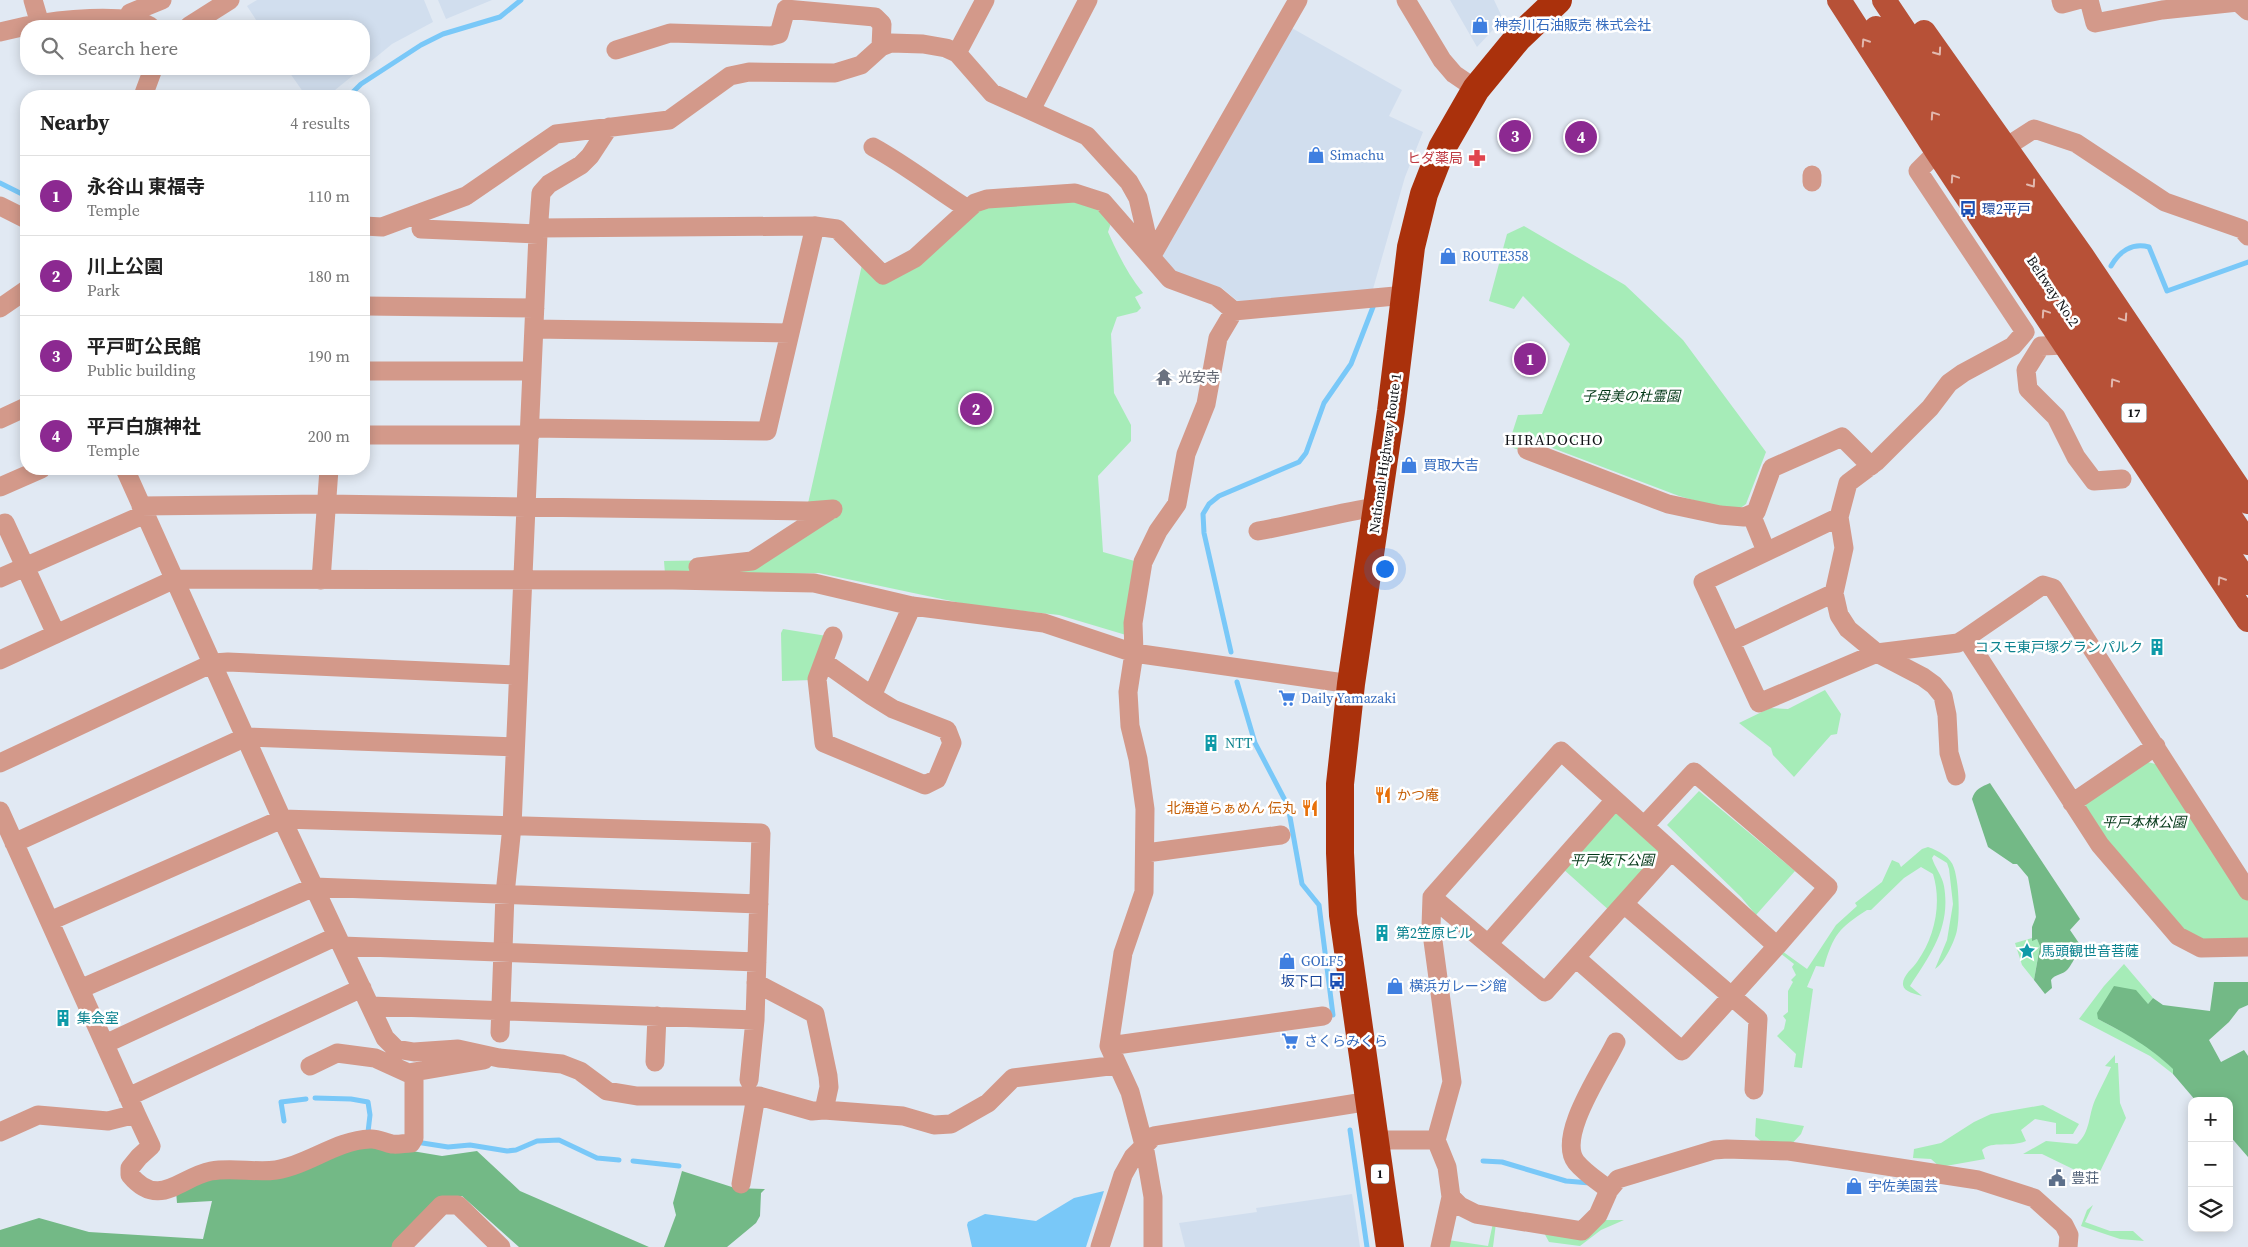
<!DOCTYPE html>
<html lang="en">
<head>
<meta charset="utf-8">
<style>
  :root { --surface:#fff; --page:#f2f2f2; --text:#222; --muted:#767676; --line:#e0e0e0; --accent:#8c2991 }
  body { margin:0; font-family:"Source Serif 4","Noto Sans JP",serif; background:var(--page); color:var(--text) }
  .controls { position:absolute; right:15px; bottom:15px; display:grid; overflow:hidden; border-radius:10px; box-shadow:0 2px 12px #0003 }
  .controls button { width:45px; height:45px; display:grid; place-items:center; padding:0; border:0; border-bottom:1px solid var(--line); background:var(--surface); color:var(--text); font:25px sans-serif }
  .you { position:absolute; left:1384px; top:568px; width:18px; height:18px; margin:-12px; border:4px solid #fff; border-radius:50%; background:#1a73e8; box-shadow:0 0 0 8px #1a73e833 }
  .badge { display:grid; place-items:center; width:32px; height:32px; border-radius:50%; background:var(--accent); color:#fff; font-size:16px; font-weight:700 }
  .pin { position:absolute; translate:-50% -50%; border:2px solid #fff; box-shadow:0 1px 5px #0006 }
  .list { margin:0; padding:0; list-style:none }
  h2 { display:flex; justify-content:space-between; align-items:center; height:65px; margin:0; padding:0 20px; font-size:21px }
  h2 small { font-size:16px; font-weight:400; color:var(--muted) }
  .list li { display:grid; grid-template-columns:32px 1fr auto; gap:15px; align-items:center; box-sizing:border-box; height:80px; padding:0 20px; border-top:1px solid var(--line) }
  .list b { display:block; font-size:19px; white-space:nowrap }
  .list p { margin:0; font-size:16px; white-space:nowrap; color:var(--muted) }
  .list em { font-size:16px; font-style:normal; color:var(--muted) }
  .icon { flex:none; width:28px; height:28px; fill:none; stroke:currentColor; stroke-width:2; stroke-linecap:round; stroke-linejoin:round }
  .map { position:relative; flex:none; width:2248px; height:1247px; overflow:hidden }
  .search { position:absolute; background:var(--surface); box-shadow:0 2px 12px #0003; left:20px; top:20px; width:350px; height:55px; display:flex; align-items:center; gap:12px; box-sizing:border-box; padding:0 18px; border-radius:20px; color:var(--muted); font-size:19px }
  .panel { position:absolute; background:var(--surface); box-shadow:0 2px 12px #0003; left:20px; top:90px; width:350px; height:385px; border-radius:20px }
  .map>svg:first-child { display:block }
</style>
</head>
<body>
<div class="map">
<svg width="2248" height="1247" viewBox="0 0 2248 1247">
  <rect width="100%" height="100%" fill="#e1e9f3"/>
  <path fill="#d1deee" d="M257,0H424L433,22L392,44L364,67V26H260L247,6Z
    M438,0H492L446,19Z
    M1450,0H1494L1503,19L1477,47Z
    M1290,27L1402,90L1389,116L1423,132L1405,177L1373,289L1241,304L1222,288L1177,273L1160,257Z
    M287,69H361L335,90L338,95L337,96H306Z
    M1352,1194L1360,1247H1185L1179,1223L1257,1212L1256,1208Z"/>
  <path fill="#a6ecb8" d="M1069,201L1093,205L1111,223L1108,232C1118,254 1128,275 1143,293L1135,297L1141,308L1137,312L1117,317L1111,334L1114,393L1131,425V441L1098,476L1103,552L1138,562L1126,635L1059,615L970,605L819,573L718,576L665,574L664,561L724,560L748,555L804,521L864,256L883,275L975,203Z
    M1524,226L1625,285L1683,340L1766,452L1746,504L1735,512L1679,496L1542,444L1529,431L1519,450L1508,446L1518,415L1542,414L1570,344L1523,296L1514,309L1489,301L1507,234Z
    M783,629L827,636L812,680L782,681L781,633Z
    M1825,690L1841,714L1837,734L1831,735L1794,777L1773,755L1771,748L1739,723L1770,708L1788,709Z
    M2144,761L2159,765L2248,900V942L2205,944L2186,935L2112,853L2085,808L2086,800Z
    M1699,791L1795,871L1756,915L1741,897L1667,825Z
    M1612,809L1661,853L1611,912L1562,868Z
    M1928,847C1939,851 1951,857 1954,868C1959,883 1960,915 1957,930C1955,941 1944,964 1935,969L1947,940L1953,904L1949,869L1947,863L1934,855L1932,858C1935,868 1942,875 1944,886C1951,927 1931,954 1910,986L1922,996C1916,994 1904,992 1903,985C1902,976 1913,968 1917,962C1935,937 1942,903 1933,874L1921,867L1904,878L1871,910H1867C1839,928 1833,935 1824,967L1816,966L1807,987L1813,989L1802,1068L1794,1067L1796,1054L1777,1036L1784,1029L1786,1020L1783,1016L1788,1012V991L1793,982L1791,980L1796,975L1792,967L1794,964L1780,953L1782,951L1807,969L1836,925L1857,906L1855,903L1882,882L1892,860L1899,863L1901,867L1922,849Z
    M2032,938V940L2037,939L2040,945L2034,980L2022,965L2015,943Z
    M2124,964L2153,998L2148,1004L2098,1019L2143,1043L2174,1069L2173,1074L2150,1056L2079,1019L2104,986Z
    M2115,1055V1063H2118L2120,1103L2126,1118L2094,1184L2081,1173L2042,1154H2023L2046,1141L2077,1144C2091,1131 2088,1116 2095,1100C2100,1089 2106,1078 2111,1067L2105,1066Z
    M2043,1105L2079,1124L2073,1134H2056V1123L2035,1119L2021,1130L2026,1141C2009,1148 1993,1140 1982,1150L1985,1159L1940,1167L1931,1159L1913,1158L1914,1149L1941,1143L1974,1122L1991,1114Z
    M1756,1118L1804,1126L1801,1134L1788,1148L1763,1143L1755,1136Z
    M2093,1205L2085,1222L2110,1231H2133L2144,1241L2120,1239L2081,1226L2087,1210Z
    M1603,1220H1624L1601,1230L1580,1246L1549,1242L1542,1229Z
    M1493,1223H1496L1493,1247H1447L1448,1240L1488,1246Z"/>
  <path fill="#73b986" d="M1990,783L2080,919L2070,930L2083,949C2073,958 2075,960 2068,969C2063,975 2055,974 2051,980L2052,988L2045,994L2034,980L2040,946L2037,939L2032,941V927L2036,917L2028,877L2017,864H2013L1988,847L1972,799C1975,789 1981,787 1990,783Z
    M2214,982H2248V1005L2239,1009L2229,1022L2209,1040L2221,1062L2244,1050L2248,1056V1157L2229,1135V1101H2196L2173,1074V1069C2149,1046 2128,1035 2098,1019L2097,1013L2114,986L2136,990L2148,1004L2153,998L2163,1005L2210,1011Z
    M364,1143L442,1156L477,1151L520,1191L649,1247H519L462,1196H443L394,1247H0V1230L39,1218L89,1232L203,1239L212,1201L177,1203L176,1191L201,1177Z
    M682,1171L735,1188L765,1189L761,1193L760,1216L756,1223L727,1247H664L676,1215L673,1203Z"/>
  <path fill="#79c8f8" d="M1104,1191L1086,1247H972L967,1225L968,1222L985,1214L1036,1221L1074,1198Z"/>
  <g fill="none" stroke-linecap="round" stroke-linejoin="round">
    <path stroke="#79c8f8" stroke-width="5" d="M349,96L361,84L421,45L443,34L500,17L521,0
      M0,183L26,196
      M2111,266C2119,252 2132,242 2149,247L2167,291L2248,262
      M1231,652L1204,533L1203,514L1209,504L1219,496L1299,462L1306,453L1324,403L1351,364L1373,307
      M1237,682L1255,743L1288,806L1302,884L1319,905L1333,1015
      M315,1098L351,1099L368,1102L370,1115L368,1132L372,1134
      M284,1121L281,1102L306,1099
      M1350,1130L1367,1247
      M416,1142L448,1147L470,1145L507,1151L516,1150L537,1141L559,1140L597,1158L619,1160
      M633,1161L679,1166
      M1483,1161L1502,1162L1566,1181L1590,1183"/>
    <path stroke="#d3998a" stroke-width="19" d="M33,0L40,24
      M1406,0L1442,60L1454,74L1476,89
      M2061,0L2062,4L2077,0
      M2089,0L2095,23L2162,10L2238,2L2248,11
      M127,19L130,13L162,0
      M27,26C57,20 124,12 150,26
      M189,26L230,0
      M0,32L26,26
      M616,50L670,33L771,36L779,34L786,9L875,17L882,24L881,47
      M957,53L985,0
      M143,96L153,69
      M1031,110L1088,0
      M873,147C906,165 936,189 968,209
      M2006,147L2034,129L2076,143L2165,202L2242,229L2248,236
      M1937,152L1918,171L2025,332L2013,346L1963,373L1949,383L1930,408L1876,462L1848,483L1839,517L1844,548L1834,593L1839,615L1848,629L1877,653L1923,677L1934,685L1943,696L1947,715L1949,753L1956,776
      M1812,182V175
      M0,206L26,219
      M364,226L382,227L466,196L556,134L669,120L730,76L749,72L835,73L861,65L881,47L891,43L923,44L946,48L957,53L992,93L1087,136L1129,182L1138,198L1151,254
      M538,228L815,226L837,229L883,275L915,258L975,203L987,199L1075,193L1103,202L1170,279L1216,296L1234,311L1406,295
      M421,229L538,234
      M1151,257L1298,0
      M364,306L535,308
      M0,308L26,290
      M534,329L790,333
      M2066,345L2041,346L2026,370L2028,389L2056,417L2076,457L2094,481L2122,479
      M364,371H532
      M0,419L26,407
      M530,428L767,431L815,226
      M364,435H530
      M1527,450L1668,504L1720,515L1744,517L1756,512L1772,468L1842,437L1871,466
      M125,469L282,819L385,1038L396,1049L414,1052L458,1049L499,1058L562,1064L580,1071L607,1091L637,1096H759L812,1111L824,1110L903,1116L934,1125L951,1124L988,1103L1013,1078L1117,1065
      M0,487L41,469
      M141,506L326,504L808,511L833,509
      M1751,514L1766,551
      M1839,517L1703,582L1759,703L1877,653L1958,643L1966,638
      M5,523L56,634
      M1258,531C1298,524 1337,513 1377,507
      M698,567L752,561L829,511
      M0,578L145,514
      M321,580L329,469
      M833,636L817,679L824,743L925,785L937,779L952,743L947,730L893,709L872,696L912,606
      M1732,641L1834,593
      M0,660L175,579L673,580L814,583L912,606L1044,623L1134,653L1351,684
      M824,662L872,696
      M0,763L213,663L228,662L518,675
      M2072,803L2156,746
      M0,811L136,1114L108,1121L38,1115L0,1132
      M1644,826L1694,772L1828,887L1777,946
      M14,843L246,737L514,747
      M1146,853L1281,835
      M2248,891L2053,588L2043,585L1966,638L2100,845L2178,936L2201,948L2248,947
      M1432,897L1545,992L1671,851
      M1624,904L1758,1019L1754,1090
      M50,921L282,819L761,833L755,1020L749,1080
      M1488,944L1615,800
      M342,946L757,962
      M1576,958L1682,1051L1777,946L1561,751L1432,897L1431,926L1452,1082L1436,1140L1447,1167L1451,1197L1460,1206L1476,1214L1582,1231L1598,1215L1609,1190L1618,1179L1714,1150L1727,1149L1789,1151L1978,1180L2034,1198L2064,1225L2069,1235L2068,1247
      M756,983L815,1014L828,1076L829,1087L824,1110
      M80,989L314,887L759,904
      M370,1006L755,1020
      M500,1033L505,894L512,826L538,234L541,193L549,184L581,165L590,156L609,127
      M105,1044L337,936
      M1109,1046L1323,1016
      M655,1062L657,1016
      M310,1066L337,1053L375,1058L408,1073L484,1060
      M128,1097L362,988
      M136,1114L151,1146L139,1157L130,1168V1175C159,1210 180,1177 211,1171C233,1167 255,1173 276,1170C308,1165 337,1140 370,1139C377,1138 385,1143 392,1144C398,1145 405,1143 411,1143L414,1138V1072
      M1375,1140H1436
      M741,1184L756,1096
      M1609,1190C1598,1181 1585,1173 1576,1162C1556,1136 1604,1068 1616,1042
      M401,1247L442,1205H458L501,1247
      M1100,1247L1123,1175L1133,1157L1154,1136L1370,1101
      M1153,1247V1197L1144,1145L1130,1092L1109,1046L1123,953L1144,892L1145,809L1138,759L1130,726L1128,692L1134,653L1133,623L1143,562L1158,531L1177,504L1186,454L1206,404L1218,338L1234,311
      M1440,1247L1451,1197"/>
    <path stroke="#b75137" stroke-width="24" d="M1839,0L1937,152L2248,620
      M1884,0L2248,543
      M1876,28L2248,583
      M1924,32L2083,257L2248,502"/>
    <path stroke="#aa310c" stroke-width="28" d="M1390,1247L1343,915L1340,853V784L1351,684L1391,411L1411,247L1424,194L1442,148L1476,89L1518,38L1558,0"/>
  </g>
  <defs><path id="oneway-chevron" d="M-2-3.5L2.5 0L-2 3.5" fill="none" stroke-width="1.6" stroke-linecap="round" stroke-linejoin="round" transform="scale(1.25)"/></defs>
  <g stroke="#e2b9af">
    <use href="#oneway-chevron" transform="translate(1865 42) rotate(-123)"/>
    <use href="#oneway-chevron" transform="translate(1938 52) rotate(55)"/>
    <use href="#oneway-chevron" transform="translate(1934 115) rotate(-124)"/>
    <use href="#oneway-chevron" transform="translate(1954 178) rotate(-124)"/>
    <use href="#oneway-chevron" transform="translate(2032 184) rotate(55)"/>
    <use href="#oneway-chevron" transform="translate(2045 313) rotate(-124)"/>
    <use href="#oneway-chevron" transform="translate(2124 318) rotate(56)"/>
    <use href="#oneway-chevron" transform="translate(2114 382) rotate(-124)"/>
    <use href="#oneway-chevron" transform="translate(2221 580) rotate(-123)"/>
  </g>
  <defs>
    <g id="shop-bare" transform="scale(1.35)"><path d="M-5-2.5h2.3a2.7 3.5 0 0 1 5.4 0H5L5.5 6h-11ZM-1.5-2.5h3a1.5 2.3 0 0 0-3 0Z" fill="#3f7fe0" stroke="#fff" stroke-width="2.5" paint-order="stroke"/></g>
    <g id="pharmacy-bare" transform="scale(1.35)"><path d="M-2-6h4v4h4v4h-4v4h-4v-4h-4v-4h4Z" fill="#e0444e" stroke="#fff" stroke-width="2.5" paint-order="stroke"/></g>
    <g id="bus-bare" transform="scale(1.35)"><path d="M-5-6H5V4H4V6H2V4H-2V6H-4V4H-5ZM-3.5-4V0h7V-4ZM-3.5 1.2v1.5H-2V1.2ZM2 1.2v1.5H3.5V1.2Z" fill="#1a4fb4" stroke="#fff" stroke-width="2.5" paint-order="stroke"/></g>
    <g id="temple-bare" transform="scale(1.35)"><path d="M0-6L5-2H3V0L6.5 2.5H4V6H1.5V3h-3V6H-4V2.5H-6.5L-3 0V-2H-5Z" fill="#6b7280" stroke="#fff" stroke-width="2.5" paint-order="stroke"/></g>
    <g id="building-bare" transform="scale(1.35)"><path d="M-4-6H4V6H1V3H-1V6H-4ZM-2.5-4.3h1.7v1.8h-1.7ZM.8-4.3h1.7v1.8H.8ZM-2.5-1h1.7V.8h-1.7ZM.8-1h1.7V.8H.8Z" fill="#0f9aa8" stroke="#fff" stroke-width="2.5" paint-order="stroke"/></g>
    <g id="supermarket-bare" transform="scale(1.35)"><path d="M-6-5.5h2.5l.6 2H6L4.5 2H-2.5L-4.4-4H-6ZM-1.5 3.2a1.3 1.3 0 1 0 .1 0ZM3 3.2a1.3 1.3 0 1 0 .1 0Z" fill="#3f7fe0" stroke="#fff" stroke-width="2.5" paint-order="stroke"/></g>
    <g id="restaurant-bare" transform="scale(1.35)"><path d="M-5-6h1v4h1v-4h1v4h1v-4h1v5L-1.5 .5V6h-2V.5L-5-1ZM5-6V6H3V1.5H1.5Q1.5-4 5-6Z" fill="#e8710a" stroke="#fff" stroke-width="2.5" paint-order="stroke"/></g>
    <g id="sight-bare" transform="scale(1.35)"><path d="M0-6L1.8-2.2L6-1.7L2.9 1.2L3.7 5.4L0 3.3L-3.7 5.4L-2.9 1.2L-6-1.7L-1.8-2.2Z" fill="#0f9aa8" stroke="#fff" stroke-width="2.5" paint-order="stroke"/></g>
    <g id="civic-bare" transform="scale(1.35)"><path d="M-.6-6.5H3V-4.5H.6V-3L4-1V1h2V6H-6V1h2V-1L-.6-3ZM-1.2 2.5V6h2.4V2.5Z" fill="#5c6f8a" stroke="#fff" stroke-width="2.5" paint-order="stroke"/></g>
  </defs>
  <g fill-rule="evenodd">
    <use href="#shop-bare" x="1480" y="25"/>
    <use href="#shop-bare" x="1316" y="155"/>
    <use href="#pharmacy-bare" x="1477" y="158"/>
    <use href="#bus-bare" x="1968" y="209"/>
    <use href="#shop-bare" x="1448" y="256"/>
    <use href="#temple-bare" x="1164" y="377"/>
    <use href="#shop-bare" x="1409" y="465"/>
    <use href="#building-bare" x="2157" y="647"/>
    <use href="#supermarket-bare" x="1287" y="698"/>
    <use href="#building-bare" x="1211" y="743"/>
    <use href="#restaurant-bare" x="1383" y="795"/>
    <use href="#restaurant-bare" x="1310" y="808"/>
    <use href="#building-bare" x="1382" y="933"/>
    <use href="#sight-bare" x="2027" y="951"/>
    <use href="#shop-bare" x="1287" y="961"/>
    <use href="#bus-bare" x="1337" y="981"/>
    <use href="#shop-bare" x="1395" y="986"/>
    <use href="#building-bare" x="63" y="1018"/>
    <use href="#supermarket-bare" x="1290" y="1041"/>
    <use href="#civic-bare" x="2057" y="1178"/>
    <use href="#shop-bare" x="1854" y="1186"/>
  </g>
  <g text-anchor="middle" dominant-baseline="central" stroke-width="5" stroke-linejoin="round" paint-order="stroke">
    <g fill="#fff" stroke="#585a5d" stroke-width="1">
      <rect x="2121.5" y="403.5" width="25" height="19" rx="4"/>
      <rect x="1371" y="1164.5" width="18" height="19" rx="4"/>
    </g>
    <g font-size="12" font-weight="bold" fill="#111317">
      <text x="2134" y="413">17</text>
      <text x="1380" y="1174">1</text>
    </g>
    <g font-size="14" fill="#366cbe" stroke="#fff" text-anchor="start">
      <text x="1494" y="25">神奈川石油販売 株式会社</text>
      <text x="1330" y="155">Simachu</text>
      <text x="1462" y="256">ROUTE358</text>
      <text x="1423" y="465">買取大吉</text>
      <text x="1301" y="698">Daily Yamazaki</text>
      <text x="1301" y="961">GOLF5</text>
      <text x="1409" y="986">横浜ガレージ館</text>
      <text x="1304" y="1041">さくらみくら</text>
      <text x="1868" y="1186">宇佐美園芸</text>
    </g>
    <g font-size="14" fill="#be3a42" stroke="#fff" text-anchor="end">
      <text x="1463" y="158">ヒダ薬局</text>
    </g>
    <g font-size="14" fill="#164399" stroke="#fff" text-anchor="start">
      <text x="1982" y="209">環2平戸</text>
      <text x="1323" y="981" text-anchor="end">坂下口</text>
    </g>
    <g font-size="14" fill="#111317" stroke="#fff">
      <text transform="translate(2053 291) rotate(56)">Beltway No.2</text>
      <text transform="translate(1385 453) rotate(-82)">National Highway Route 1</text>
    </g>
    <g font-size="14" fill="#5b616d" stroke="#fff" text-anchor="start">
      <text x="1178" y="377">光安寺</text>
    </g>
    <g font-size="14" font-style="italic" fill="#003615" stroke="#fff">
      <text x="1631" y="396">子母美の杜霊園</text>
      <text x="2144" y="822">平戸本林公園</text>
      <text x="1612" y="860">平戸坂下公園</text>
    </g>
    <g font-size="14" fill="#0d838f" stroke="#fff" text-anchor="start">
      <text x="2143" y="647" text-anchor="end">コスモ東戸塚グランパルク</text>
      <text x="1225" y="743">NTT</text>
      <text x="1396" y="933">第2笠原ビル</text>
      <text x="2041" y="951">馬頭観世音菩薩</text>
      <text x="77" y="1018">集会室</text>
    </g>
    <g font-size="14" fill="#c56008" stroke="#fff" text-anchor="start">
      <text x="1397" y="795">かつ庵</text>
      <text x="1296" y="808" text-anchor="end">北海道らぁめん 伝丸</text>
    </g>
    <g font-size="14" fill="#4e5e75" stroke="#fff" text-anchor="start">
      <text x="2071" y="1178">豊荘</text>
    </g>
    <g font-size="15" letter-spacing="1" fill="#111317" stroke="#fff">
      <text x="1554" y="439">HIRADOCHO</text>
    </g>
  </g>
</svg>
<div class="controls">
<button>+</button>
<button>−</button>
<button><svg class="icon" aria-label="layers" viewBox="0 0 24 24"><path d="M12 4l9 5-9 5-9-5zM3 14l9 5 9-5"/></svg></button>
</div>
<div class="you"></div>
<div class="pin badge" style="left:1530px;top:359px">1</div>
<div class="pin badge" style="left:976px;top:409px">2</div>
<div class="pin badge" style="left:1515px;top:136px">3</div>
<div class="pin badge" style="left:1581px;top:137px">4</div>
<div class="search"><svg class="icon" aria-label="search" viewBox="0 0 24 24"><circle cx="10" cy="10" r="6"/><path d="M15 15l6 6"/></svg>Search here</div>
<section class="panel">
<h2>Nearby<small>4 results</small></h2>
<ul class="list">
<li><span class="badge">1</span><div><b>永谷山 東福寺</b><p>Temple</p></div><em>110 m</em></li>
<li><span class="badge">2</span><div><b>川上公園</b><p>Park</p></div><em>180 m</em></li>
<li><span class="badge">3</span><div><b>平戸町公民館</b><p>Public building</p></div><em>190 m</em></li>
<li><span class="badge">4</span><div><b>平戸白旗神社</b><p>Temple</p></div><em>200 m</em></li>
</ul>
</section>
</div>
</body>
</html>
